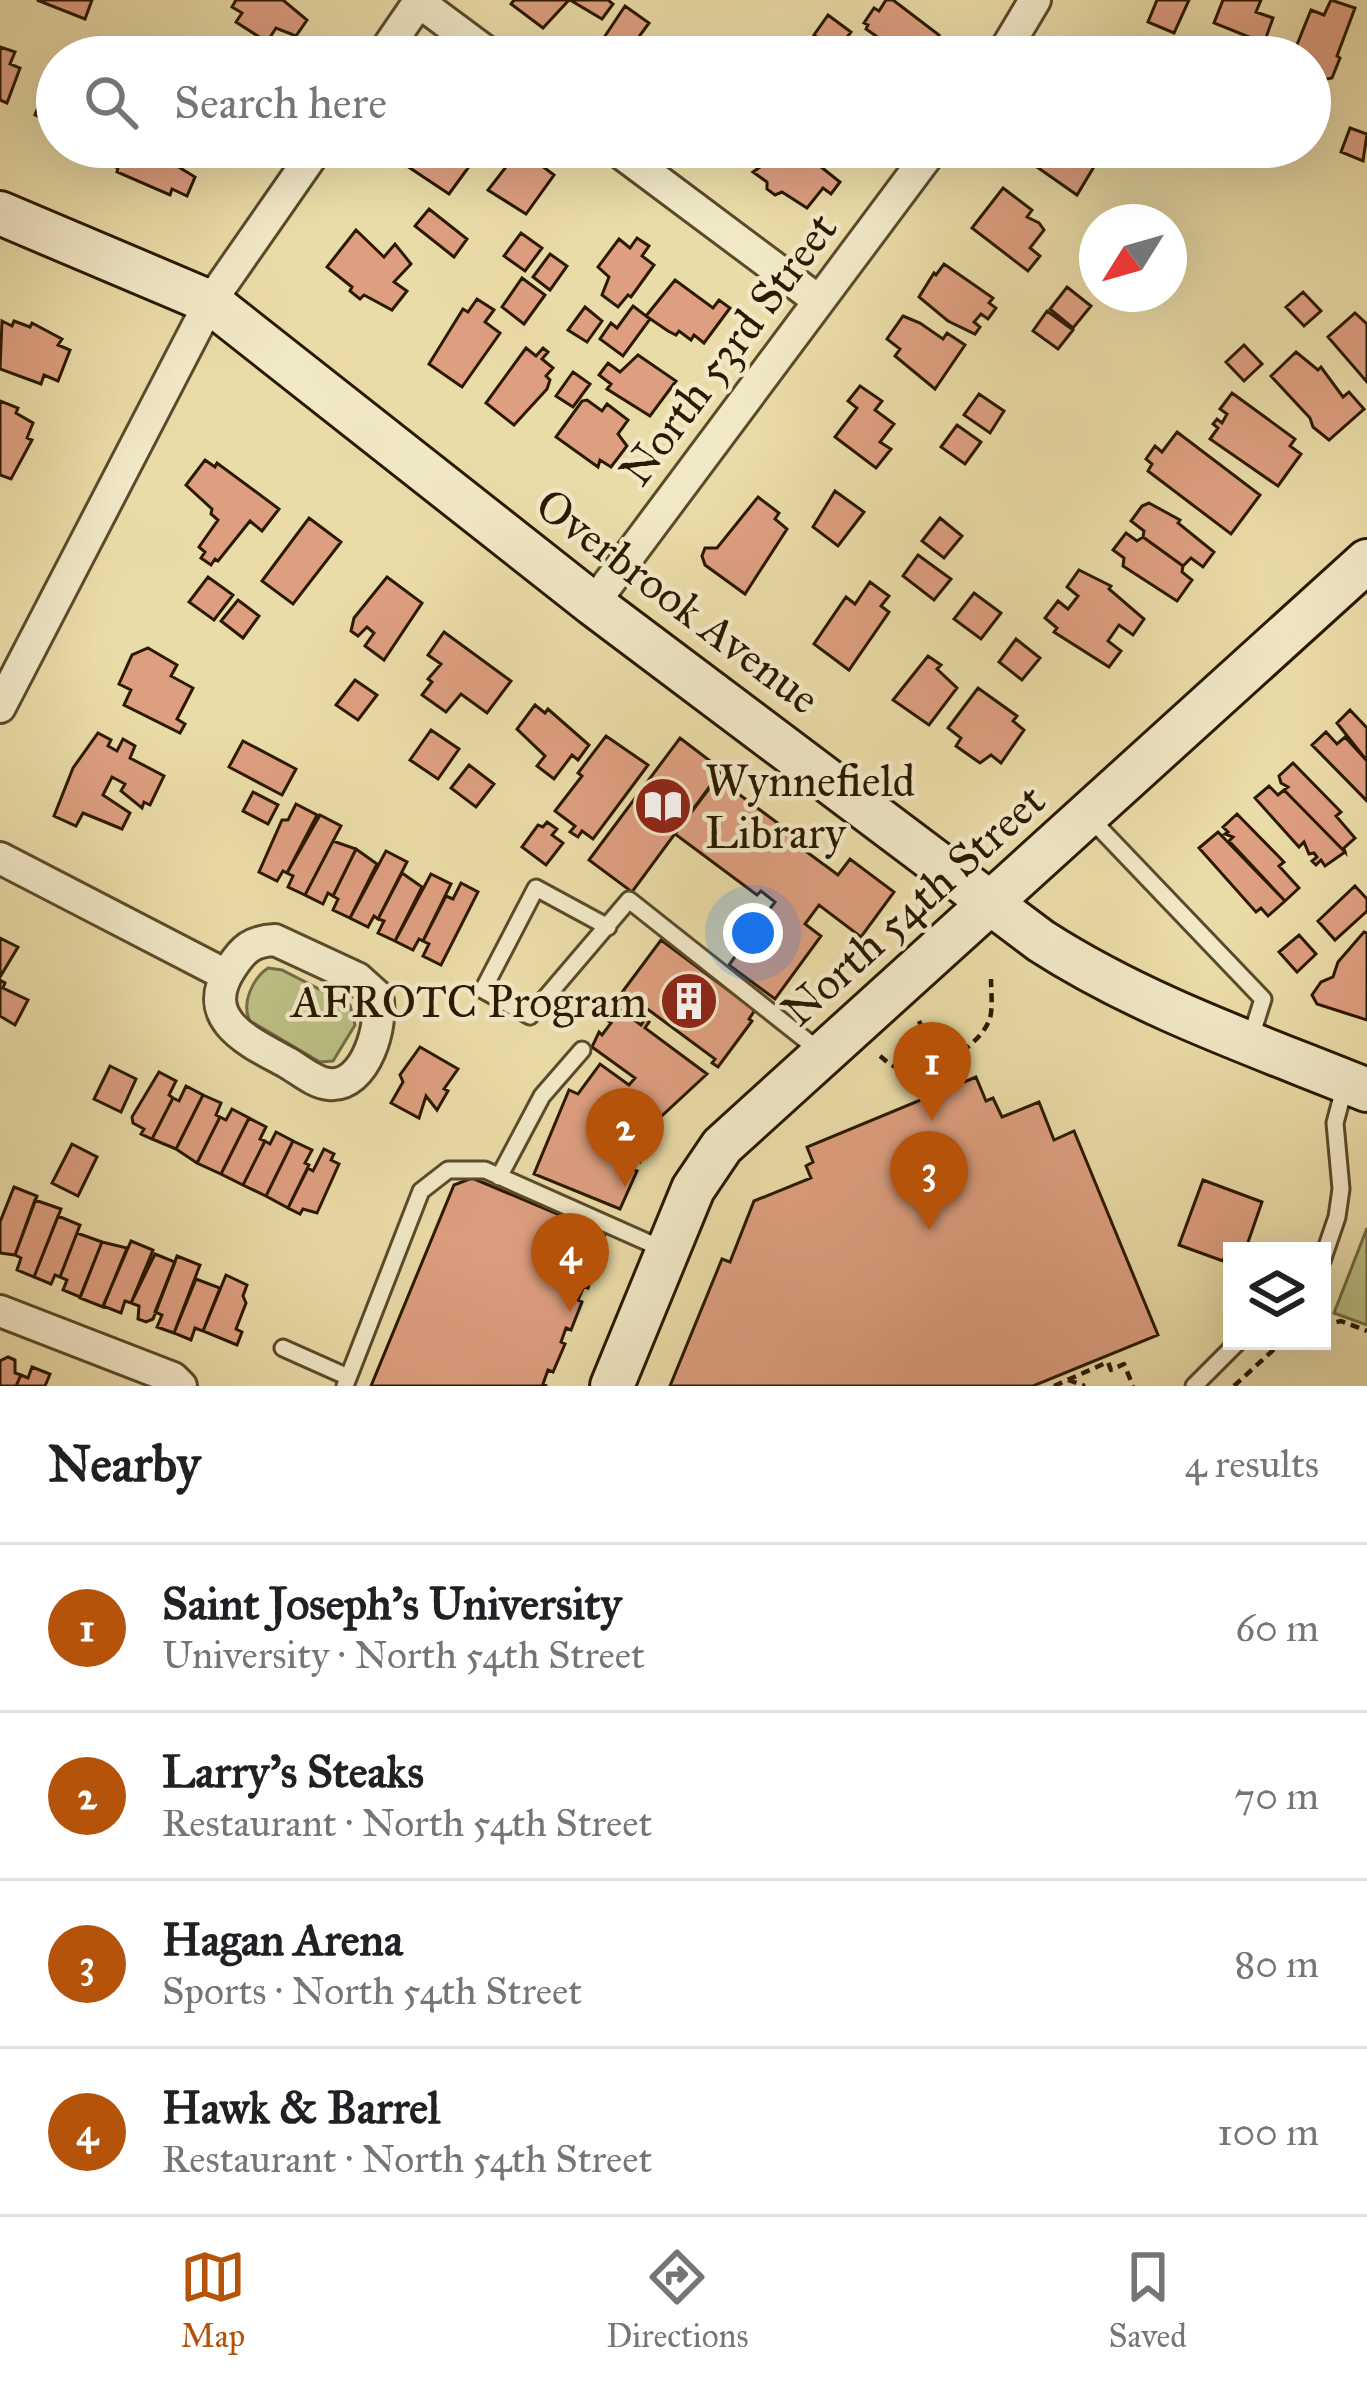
<!DOCTYPE html>
<html lang="en">
<head>
<meta charset="utf-8">
<style>
  :root { --surface:#fff; --page:#f2f2f2; --text:#202124; --muted:#757577; --line:#e0e0e0; --accent:#b45309 }
  body { margin:0; font-family:"IM FELL Great Primer",serif; background:var(--page); color:var(--text) }
  .controls { position:absolute; right:36px; bottom:36px; display:grid; overflow:hidden; border-radius:0px; box-shadow:0 12px 48px #0002 }
  .controls button { width:108px; height:108px; display:grid; place-items:center; padding:0; border:0; border-bottom:3px solid var(--line); background:var(--surface); color:var(--text); font:60px sans-serif }
  .compass { position:absolute; left:1079px; top:204px; width:108px; height:108px; border-radius:50%; background:var(--surface); box-shadow:0 12px 48px #0002; rotate:233deg }
  .you { position:absolute; left:753px; top:933px; width:42px; height:42px; margin:-30px; border:9px solid #fff; border-radius:50%; background:#1a73e8; box-shadow:0 0 0 18px #1a73e833 }
  .badge { display:grid; place-items:center; width:78px; height:78px; border-radius:50%; background:var(--accent); color:#fff; font-size:39px; font-weight:700 }
  .pin { position:absolute; translate:-50% -99px; filter:drop-shadow(0 3px 6px #0008) }
  .pin::after { content:''; position:absolute; top:63px; width:42px; height:36px; background:inherit; clip-path:polygon(0 0,100% 0,50% 100%) }
  .list { margin:0; padding:0; list-style:none }
  h2 { display:flex; justify-content:space-between; align-items:center; height:156px; margin:0; padding:0 48px; font-size:51px }
  h2 small { font-size:39px; font-weight:400; color:var(--muted) }
  .list li { display:grid; grid-template-columns:78px 1fr auto; gap:36px; align-items:center; box-sizing:border-box; height:168px; padding:0 48px; border-top:3px solid var(--line) }
  .list b { display:block; font-size:45px; white-space:nowrap }
  .list p { margin:0; font-size:39px; white-space:nowrap; color:var(--muted) }
  .list em { font-size:39px; font-style:normal; color:var(--muted) }
  .icon { flex:none; width:66px; height:66px; fill:none; stroke:currentColor; stroke-width:2; stroke-linecap:round; stroke-linejoin:round }
  .map { position:relative; flex:none; width:1367px; height:1386px; overflow:hidden }
  .search { position:absolute; background:var(--surface); box-shadow:0 12px 48px #0002; left:36px; right:36px; top:36px; height:132px; display:flex; align-items:center; gap:30px; box-sizing:border-box; padding:0 42px; border-radius:66px; color:var(--muted); font-size:45px }
  .sheet { height:828px; background:var(--surface) }
  nav { display:flex; justify-content:space-around; align-items:center; box-sizing:border-box; height:168px; border-top:3px solid var(--line); background:var(--surface); font-size:33px; color:var(--muted) }
  nav a { display:grid; justify-items:center; gap:6px }
  nav .on { color:var(--accent) }
  .map>svg:first-child { display:block }
</style>
</head>
<body>
<div class="map">
<svg width="1367" height="1386" viewBox="0 0 1367 1386">
  <rect width="100%" height="100%" fill="#eadca8"/>
  <filter id="stains"><feTurbulence type="fractalNoise" baseFrequency=".00167" numOctaves="4"/><feColorMatrix values="0 0 0 0 .2 0 0 0 0 .09 0 0 0 0 .02 0 0 0 .5 -.17"/></filter>
  <radialGradient id="worn" r=".72"><stop offset=".6" stop-color="#630" stop-opacity="0"/><stop offset="1" stop-color="#630" stop-opacity=".3"/></radialGradient>
  <path fill="#bbbf84" stroke="#736c42" stroke-width="3" d="M268,968L282,970L350,1005L355,1025L333,1061L320,1062L250,1021C241,1004 252,979 268,968Z
    M1367,1228V1325L1334,1313Z"/>
  <path fill="#de9f80" stroke="#2b1900" stroke-width="3" d="M37,0H92L85,19Z
    M236,0H283L307,20L296,36L276,28L267,42L236,22L242,13L232,7Z
    M514,0H569L543,28L511,4Z
    M570,0H608L613,4L602,19Z
    M886,0H893L939,35L923,57H906L866,29L868,25L864,23L874,8L879,11Z
    M1157,0H1189L1174,33L1148,22Z
    M1223,0H1261L1256,12L1273,18L1264,43L1214,23Z
    M1331,0L1355,8L1337,56L1340,58L1332,78L1327,79L1310,74V57H1292L1311,10L1324,15Z
    M625,6L649,23L638,38L671,57H591Z
    M828,15L851,32L836,52L814,35Z
    M0,47L15,52L10,64L20,68L7,103L0,100Z
    M48,82L57,86V131L49,128L51,121L35,115Z
    M1350,128L1367,134L1363,161L1341,152Z
    M127,147H175L184,151L177,166L195,177L187,196L172,189L170,195L117,172L118,168L113,166L119,150L125,153Z
    M414,147H471L460,162L468,168L449,194L404,164Z
    M760,147H825L816,163L840,182L831,194L823,188L807,208L782,192L775,195L767,189V182L753,172L760,167L759,159L763,154H769Z
    M1032,147H1099L1104,150L1077,195L1024,158Z
    M520,149L554,175L526,214L488,190Z
    M1003,188L1032,210L1027,217L1039,223L1044,230L1030,248L1040,256L1028,271L972,228Z
    M429,209L467,239L454,257L415,226Z
    M356,230L384,257L395,244L411,264L394,282L407,291L392,310L364,295L360,299L350,291L352,287L327,267Z
    M521,233L542,248L525,271L504,256Z
    M637,238L649,246L642,256L654,265L631,297L628,295L618,307L602,295L609,277L598,267L619,239L630,248Z
    M550,254L567,266L550,290L533,277Z
    M944,264L993,298L989,303L996,308L988,319L981,314L974,322L980,327L975,334L948,321L919,297L934,273L936,275Z
    M522,278L545,295L524,324L502,307Z
    M675,280L713,308L719,300L730,308L704,343L694,335L691,340L679,331L676,335L668,331L646,316Z
    M1067,287L1091,306L1073,328L1050,309Z
    M1303,292L1321,311L1304,326L1286,307Z
    M477,299L494,310L485,322L500,333L462,387L429,364L463,309L468,312Z
    M633,306L650,319L623,356L600,339L611,323L617,328Z
    M585,307L602,321L587,342L568,330Z
    M1047,311L1073,330L1058,349L1033,331Z
    M1355,313L1367,324V382L1328,337Z
    M903,316L920,323L943,339L947,333L965,345L935,389L895,356L900,349L887,339Z
    M2,321L12,326L14,321L30,327L32,323L62,339L58,345L70,350L58,381L44,375L41,384L0,369Z
    M1244,345L1262,364L1244,381L1226,362Z
    M526,348L536,356L543,348L548,352L542,359L553,368L546,376L550,380L547,389L514,425L486,403Z
    M1296,352L1318,370L1321,367L1343,397L1349,392L1364,409L1329,440L1313,427L1310,418L1271,376Z
    M638,355L676,381L650,416L607,389L611,384L599,375L608,363L620,372Z
    M573,372L590,384L573,407L556,396Z
    M860,386L882,401L875,410L894,424L880,442L891,449L876,468L835,437L857,408L848,401Z
    M1232,393L1295,439L1290,446L1301,454L1278,486L1210,439L1218,428L1213,424L1217,419L1222,423L1227,414L1220,409Z
    M979,394L1004,411L990,433L964,415Z
    M587,400L602,411L607,404L628,420L618,434L627,446L611,467L600,460L598,467L556,437L582,401Z
    M0,401L18,408L16,413L33,423L27,438L32,440L11,479L0,475Z
    M957,425L981,442L965,464L941,447Z
    M1177,432L1260,495L1231,534L1148,471L1152,464L1146,459L1155,446L1162,452Z
    M205,460L215,467L217,463L279,509L262,531L250,521L218,561L215,559L211,565L201,558L205,552L199,547L218,520L211,514L212,509L186,485Z
    M835,491L864,512L838,546L813,527Z
    M758,497L779,513L775,519L787,529L745,594L705,565L702,556L705,548H717Z
    M1149,503L1180,520L1178,523L1214,552L1203,567L1191,558L1183,566L1143,537L1144,531L1131,521L1142,506Z
    M309,518L341,542L293,604L262,581Z
    M940,518L962,536L944,558L922,541Z
    M1126,533L1137,541L1143,537L1183,566L1182,572L1192,580L1177,601L1123,566L1124,558L1113,550Z
    M918,555L951,579L934,600L903,576Z
    M1079,570L1111,586L1109,589L1144,619L1133,635L1119,625L1108,641L1121,651L1109,667L1054,632L1057,628L1045,618L1058,601L1068,609L1078,596L1067,587Z
    M208,577L233,595L214,620L189,602Z
    M387,577L422,603L384,660L365,646L374,633L367,627L358,636L351,631L354,618Z
    M870,582L889,596L881,606L889,612L849,670L814,644L846,597L855,604Z
    M974,593L1001,613L981,639L954,619Z
    M238,600L259,616L243,638L221,621Z
    M444,632L511,681L487,713L461,694L446,712L422,695L432,682L428,679L441,664L428,655Z
    M1016,639L1040,658L1022,680L999,662Z
    M148,648L177,665L171,676L193,688L177,719L185,724L180,733L124,705L131,690L119,684L132,655Z
    M928,656L941,665L937,669L957,688L929,725L893,700Z
    M355,680L377,695L358,720L336,705Z
    M978,688L1017,716L1013,721L1024,730L1001,763L991,755L980,763L956,746L961,738L948,728Z
    M535,705L545,713L548,709L589,745L578,760L572,755L554,779L537,766L545,756L517,729Z
    M1350,710L1367,728V761L1337,723Z
    M431,730L459,749L438,779L410,760Z
    M1326,732L1337,744L1345,737L1367,761V801L1312,745Z
    M98,733L111,740L108,746L117,751L123,739L135,746L130,758L164,776L150,805L144,802L142,808L121,791L125,784L112,777L103,795L130,813L122,829L83,813L76,826L54,816L73,768Z
    M606,736L648,765L593,839L582,831L578,837L570,832L575,826L555,811L582,776L578,773Z
    M680,738L722,770L632,892L589,860Z
    M243,741L296,769L282,795L229,767Z
    M1293,763L1341,812L1336,816L1355,838L1344,848L1345,852L1284,790L1288,787L1281,783L1279,776Z
    M469,765L494,784L476,807L451,788Z
    M717,778L799,839L796,844L838,875L850,859L894,892L861,937L819,905L805,924L821,936L775,999L729,965L775,902L761,891L757,895L675,834Z
    M1269,786L1278,795L1284,790L1345,852L1325,866L1321,860L1316,865L1312,861L1317,857L1314,853L1309,854L1304,842L1299,847L1255,798Z
    M253,792L278,805L268,824L243,811Z
    M296,804L317,815L287,873L283,871L277,881L259,872L282,820H288Z
    M1237,814L1284,862L1279,866L1299,888L1285,901L1229,841L1233,837L1225,834L1228,832L1223,827Z
    M320,815L341,826L305,895L288,887L293,876L287,873Z
    M547,822L557,829L552,835L563,843L546,865L522,847L538,825L543,827Z
    M1218,832L1285,901L1268,916L1261,908L1256,912L1199,848Z
    M333,841L356,849L333,896L328,893L323,904L305,895Z
    M356,849L377,864L350,918L333,910L338,899L333,896Z
    M386,851L407,862L378,919L374,916L368,927L350,918Z
    M402,873L422,887L395,941L378,933L384,921L378,919Z
    M431,874L451,884L423,941L419,939L413,950L395,941Z
    M461,883L478,892L441,965L423,956L429,944L423,941L446,896L453,899Z
    M1355,886L1367,899V911L1335,940L1318,921Z
    M1364,932L1367,933V1020L1317,1004L1312,995L1321,982L1333,977L1338,962Z
    M1299,935L1316,954L1297,972L1279,952Z
    M0,938L18,947L0,977Z
    M661,940L755,1010L749,1019L752,1021L718,1067L712,1063L715,1059L623,991Z
    M0,980L5,983L3,988L28,1000L15,1025L0,1016Z
    M621,1010L641,1025L645,1019L649,1022L645,1028L707,1074L650,1127L654,1129L640,1162L636,1160L633,1169L637,1171L620,1209L534,1174L569,1090L578,1094L600,1064L629,1085L635,1078L592,1047L599,1032L602,1035L611,1023L607,1020L613,1011L617,1015Z
    M420,1047L458,1069L444,1089L448,1091L437,1110L426,1096L419,1118L391,1103L403,1082L400,1075Z
    M110,1066L136,1079L121,1112L94,1099Z
    M159,1072L176,1081L169,1095L173,1098L152,1139L141,1134L144,1129L133,1123L132,1117Z
    M976,1077L986,1101L993,1098L1002,1117L1039,1102L1054,1140L1074,1131L1158,1335L1033,1386H670L722,1259L730,1262L754,1201L811,1178L806,1166L813,1162L807,1147Z
    M186,1086L203,1095L176,1149L152,1139L173,1098L179,1101Z
    M203,1095L221,1103L216,1115L220,1117L197,1163L176,1149Z
    M232,1109L249,1118L221,1174L197,1163L220,1117L226,1120Z
    M249,1118L266,1127L260,1139L265,1141L243,1185L221,1174Z
    M276,1132L293,1141L266,1196L243,1185L265,1141L270,1144Z
    M293,1141L312,1150L305,1163L309,1165L288,1208L266,1196Z
    M72,1144L97,1157L78,1196L52,1183Z
    M324,1149L334,1154L331,1160L339,1164L317,1213L303,1209L300,1214L288,1208L308,1168L313,1171Z
    M472,1178L605,1234L588,1288L584,1286L578,1300L582,1302L571,1330L566,1328L561,1342L565,1344L553,1372L548,1370L543,1384L547,1386H371L454,1185Z
    M1203,1180L1262,1202L1245,1251L1228,1246L1223,1261L1179,1245Z
    M14,1187L37,1196L15,1255L0,1253V1222Z
    M35,1200L61,1209L34,1277L17,1270L21,1258L15,1255Z
    M58,1216L80,1225L60,1277L55,1275L51,1284L34,1277Z
    M77,1233L102,1242L80,1297L63,1290L67,1280L60,1277Z
    M131,1241L153,1250L131,1303L125,1301L121,1313L103,1306Z
    M102,1242L127,1248L103,1307L80,1298Z
    M155,1254L175,1262L153,1319L146,1322L138,1319L139,1306L131,1303Z
    M177,1256L200,1265L174,1333L157,1327L162,1315L155,1312Z
    M226,1275L247,1285L243,1296L246,1303L236,1329L242,1332L237,1345L203,1331Z
    M196,1279L220,1288L203,1331L195,1328L191,1340L174,1333Z
    M8,1357L15,1360V1373L21,1375L16,1386H0V1361Z
    M32,1367L50,1374L45,1386H16L21,1375L28,1378Z"/>
  <g fill="none" stroke-linecap="round" stroke-linejoin="round">
    <g stroke="#5b4a2a" stroke-width="21">
      <path id="lane" d="M1090,818L1263,999L1250,1040
        M608,927L536,888L483,990L530,1016L629,900L821,1052
        M499,1177L542,1096L582,1050
        M1322,1261L1337,1217L1341,1189L1335,1123L1345,1085
        M283,1348L348,1377
        M345,1386L421,1191L448,1170H485L665,1250
        M1194,1386L1239,1341"/>
    </g>
    <g stroke="#5b4a2a" stroke-width="36">
      <path id="street" d="M419,2L493,57
        M381,57L420,0
        M1001,57L1035,0
        M613,147L819,301
        M593,604L934,147
        M0,707L210,302L318,147
        M0,858L226,975
        M275,940L357,978L377,996C384,1023 366,1088 329,1084C315,1083 300,1070 288,1063C250,1042 197,1020 231,968C243,949 252,941 275,940Z
        M0,1311L173,1378L181,1386"/>
    </g>
    <g stroke="#2b1900" stroke-width="48">
      <path id="secondary" d="M0,213L210,302L593,604L1041,941C1142,1006 1256,1045 1367,1090
        M612,1386L693,1189L722,1146L1367,561"/>
    </g>
    <path stroke="#2b1900" stroke-width="4.5" stroke-dasharray="9 6" stroke-linecap="butt" d="M919,1021L943,1074
      M880,1056C885,1060 890,1065 896,1067C926,1080 981,1047 990,1018C993,1007 991,991 991,979
      M1322,1326L1341,1321L1367,1331
      M1068,1380L1085,1386
      M1054,1386L1108,1362L1111,1370L1124,1364L1133,1386
      M1234,1386L1283,1341"/>
    <use href="#lane" stroke="#f1e8c6" stroke-width="15"/>
    <use href="#street" stroke="#f1e8c6" stroke-width="30"/>
    <use href="#secondary" stroke="#f1e8c6" stroke-width="42"/>
  </g>
  <defs>
    <g id="library-disc" transform="scale(3)"><circle r="9.5" fill="#8f2418" stroke="#f1e8c6"/><path d="M-6-4Q-3-5.5-.7-3.5V5Q-3 3-6 4ZM6-4Q3-5.5 .7-3.5V5Q3 3 6 4Z" fill="#fff"/></g>
    <g id="building-disc" transform="scale(3)"><circle r="9.5" fill="#8f2418" stroke="#f1e8c6"/><path d="M-4-6H4V6H1V3H-1V6H-4ZM-2.5-4.3h1.7v1.8h-1.7ZM.8-4.3h1.7v1.8H.8ZM-2.5-1h1.7V.8h-1.7ZM.8-1h1.7V.8H.8Z" fill="#fff"/></g>
  </defs>
  <g fill-rule="evenodd">
    <use href="#library-disc" x="663" y="806"/>
    <use href="#building-disc" x="689" y="1001"/>
  </g>
  <g text-anchor="middle" dominant-baseline="central" stroke-width="9" stroke-linejoin="round" paint-order="stroke">
    <g font-size="45" fill="#2b1900" stroke="#f1e8c6">
      <text transform="translate(728 349) rotate(-53)">North 53rd Street</text>
      <text transform="translate(678 601) rotate(37)">Overbrook Avenue</text>
      <text transform="translate(913 905) rotate(-42)">North 54th Street</text>
    </g>
    <g font-size="45" fill="#2b1900" stroke="#f1e8c6" text-anchor="start">
      <text x="705" y="780">Wynnefield<tspan x="705" dy="52">Library</tspan></text>
      <text x="647" y="1001" text-anchor="end">AFROTC Program</text>
    </g>
  </g>
  <rect width="100%" height="100%" filter="url(#stains)"/>
  <rect width="100%" height="100%" fill="url(#worn)"/>
</svg>
<div class="controls">
<button><svg class="icon" aria-label="layers" viewBox="0 0 24 24"><path d="M12 4l9 5-9 5-9-5zM3 14l9 5 9-5"/></svg></button>
</div>
<svg class="compass" viewBox="-18 -18 36 36"><path d="M0-13l5 13h-10z" fill="#e53935"/><path d="M0 13l5-13h-10z" fill="#757577"/></svg>
<div class="you"></div>
<div class="pin badge" style="left:932px;top:1121px">1</div>
<div class="pin badge" style="left:625px;top:1187px">2</div>
<div class="pin badge" style="left:929px;top:1230px">3</div>
<div class="pin badge" style="left:570px;top:1312px">4</div>
<div class="search"><svg class="icon" aria-label="search" viewBox="0 0 24 24"><circle cx="10" cy="10" r="6"/><path d="M15 15l6 6"/></svg>Search here</div>
</div>
<section class="sheet">
<h2>Nearby<small>4 results</small></h2>
<ul class="list">
<li><span class="badge">1</span><div><b>Saint Joseph's University</b><p>University · North 54th Street</p></div><em>60 m</em></li>
<li><span class="badge">2</span><div><b>Larry's Steaks</b><p>Restaurant · North 54th Street</p></div><em>70 m</em></li>
<li><span class="badge">3</span><div><b>Hagan Arena</b><p>Sports · North 54th Street</p></div><em>80 m</em></li>
<li><span class="badge">4</span><div><b>Hawk &amp; Barrel</b><p>Restaurant · North 54th Street</p></div><em>100 m</em></li>
</ul>
</section>
<nav>
<a class="on"><svg class="icon" aria-label="map" viewBox="0 0 24 24"><path d="M3 6l6-2 6 2 6-2v14l-6 2-6-2-6 2zM9 4v14M15 6v14"/></svg>Map</a>
<a><svg class="icon" aria-label="directions" viewBox="0 0 24 24"><path d="M12 3l9 9-9 9-9-9zM9 14v-3h6M13 9l2 2-2 2"/></svg>Directions</a>
<a><svg class="icon" aria-label="saved" viewBox="0 0 24 24"><path d="M7 4h10v16l-5-4-5 4z"/></svg>Saved</a>
</nav>
</body>
</html>
